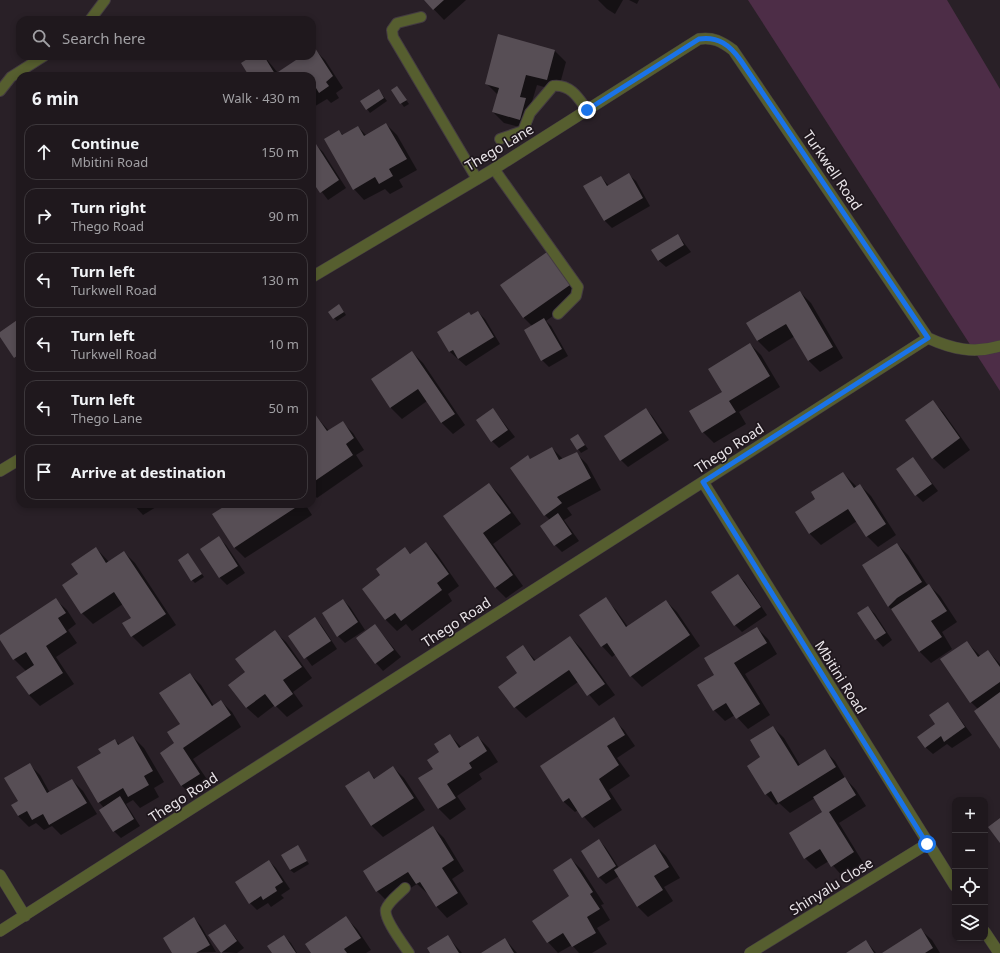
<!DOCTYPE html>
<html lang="en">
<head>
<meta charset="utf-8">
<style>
  :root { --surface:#1f181d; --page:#272126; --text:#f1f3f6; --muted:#a1a0a4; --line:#3c373b }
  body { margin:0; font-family:"Noto Sans",sans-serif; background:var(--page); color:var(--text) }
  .controls { position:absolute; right:12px; bottom:12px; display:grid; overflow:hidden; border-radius:8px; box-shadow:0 2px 6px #0003 }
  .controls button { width:36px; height:36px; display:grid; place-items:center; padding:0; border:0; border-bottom:1px solid var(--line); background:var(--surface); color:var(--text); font:20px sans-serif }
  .stop { position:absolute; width:12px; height:12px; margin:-9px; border:3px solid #1a73e8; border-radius:50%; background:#fff }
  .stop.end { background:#1a73e8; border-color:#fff; box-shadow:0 1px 4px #0008 }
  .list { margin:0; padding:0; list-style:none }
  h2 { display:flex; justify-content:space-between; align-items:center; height:52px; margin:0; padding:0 16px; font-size:17px }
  h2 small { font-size:13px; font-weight:400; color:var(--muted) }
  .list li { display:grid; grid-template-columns:26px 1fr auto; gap:12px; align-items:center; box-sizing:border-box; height:56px; margin:0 8px 8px; padding:0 8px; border:1px solid var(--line); border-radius:12px }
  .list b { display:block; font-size:15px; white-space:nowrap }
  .list p { margin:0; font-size:13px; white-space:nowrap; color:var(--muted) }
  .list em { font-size:13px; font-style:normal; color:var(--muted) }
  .icon { flex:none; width:22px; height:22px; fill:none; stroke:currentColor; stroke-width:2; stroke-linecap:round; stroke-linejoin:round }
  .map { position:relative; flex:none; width:1000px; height:953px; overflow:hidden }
  .search { position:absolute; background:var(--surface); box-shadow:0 2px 6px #0003; left:16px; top:16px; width:300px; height:44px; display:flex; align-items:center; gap:10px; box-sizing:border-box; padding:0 14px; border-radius:12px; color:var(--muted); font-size:15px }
  .panel { position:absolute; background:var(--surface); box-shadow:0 2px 6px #0003; left:16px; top:72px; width:300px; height:436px; border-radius:12px }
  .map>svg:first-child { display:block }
</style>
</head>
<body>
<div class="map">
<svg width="1000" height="953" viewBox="0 0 1000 953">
  <rect width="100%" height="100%" fill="#292027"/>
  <path fill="#4d2d47" d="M748,0H947L1000,89V391Z"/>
  <path fill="#0007" d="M425,0H466L444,20Z
    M598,0H623L615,14L607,9Z
    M629,0H639L637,4Z
    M314,49L325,60L343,88L336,93L339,98L331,103L327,99L312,108V76H251L254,56H264L278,73L304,56H312V51Z
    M555,51L566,62L558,91L537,85L531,105L536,110L531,130L504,123L493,112L498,95L486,83Z
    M397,87L409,104L404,107L392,90Z
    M379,90L387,101L370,113L367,109Z
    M386,124L397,135L417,170L399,180L403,187L390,194L385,189L364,200L354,189L339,131L343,135L358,127L367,136Z
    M316,145L323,152L346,188L328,200L312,179V148Z
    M628,174L636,181L650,206L612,228L605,221L585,186L601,177L609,186Z
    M678,235L691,252L666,267L658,260Z
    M547,253L557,264L580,296L546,321L551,326L568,356L549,367L542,360L532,326L524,318L501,285Z
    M20,256V263L17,259Z
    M800,292L811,303L843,358L820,372L809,361L795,336L769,352L758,341L748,323Z
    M342,309L346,315L337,321L334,318Z
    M478,312L485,319L500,344L466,366L450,352L438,333L469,313L472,316Z
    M20,319V363L0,336V333Z
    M750,344L761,355L780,387L739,412L746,424L714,443L703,432Z
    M412,352L423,363L465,425L453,434L442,423L427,401L402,419L391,408L372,380Z
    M932,401L943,412L970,450L944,469L933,458Z
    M493,409L515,437L499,448L492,441Z
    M646,409L653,417L669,440L628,467L621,460Z
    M315,415L329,431L342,422L353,433L364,450L356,455L363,466L317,498L312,493V417Z
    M578,435L588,449L581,453L571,439Z
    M552,448L563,459L576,453L587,464L601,490L567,508L572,515L564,520L579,541L562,552L555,545L550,520L545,515L528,456L531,460Z
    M913,458L938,491L923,502L916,495Z
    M843,473L857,487L860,485L871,496L896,535L878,547L867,536L857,521L821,545L810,534L797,512L817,499Z
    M489,484L500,495L521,524L493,544L523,586L506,598L495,587L444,517Z
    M133,504H161L143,515Z
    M224,504H305L312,515L245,558L234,547Z
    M219,538L226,545L245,573L227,585L220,578L202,549Z
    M426,543L437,554L459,586L448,594L452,601L412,631L406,624L397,631L386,620L364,589L382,576L405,549L411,554Z
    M897,544L908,555L928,586L929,585L940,596L957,622L942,632L952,649L931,663L920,652L894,612L888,606Z
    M96,548L109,562L124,552L135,563L176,625L143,647L132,636V618L123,604L93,624L82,613Z
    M188,554L204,577L195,583L192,580Z
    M738,575L745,582L767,615L742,632L735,625Z
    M605,599L616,610L628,627L666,601L677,612L700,646L642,687L631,676L616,654L612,657L602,646Z
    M56,600L67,610L76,624L68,630L77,643L56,657L74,684L40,706L29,695L18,677L26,671L14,659L0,637Z
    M343,600L350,607L365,630L345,643L338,636Z
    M868,607L875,614L892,640L883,647L876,639Z
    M315,618L322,626L337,649L312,666L290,636Z
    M375,625L401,657L383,671L376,663Z
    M757,628L768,639L777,654L745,674L770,715L748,729L735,715L725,721L714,710L715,675Z
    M275,632L286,642L312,678L293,692L303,706L287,717L275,705L258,718L247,708L230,685L246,672Z
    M570,637L581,648L615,695L599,706L578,682L526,718L515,707L523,646L536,661Z
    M967,642L981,657L988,651L1000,664V747L978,709L971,702Z
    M190,674L201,685L214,706L221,701L232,712L241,727L193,759L211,785L193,796L182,786L161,753L176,744Z
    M948,703L972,735L952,748L947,744L933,754L925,747Z
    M613,719L624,730L635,746L617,758L630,776L609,790L622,810L594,828L578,810L575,812L564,802L541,766Z
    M773,727L784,738L800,765L824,750L835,761L845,778L856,790L866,806L839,823L864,864L843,877L829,861L816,869L805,858L824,813L815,798L790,813L779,803L776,805L766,794L762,758Z
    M450,735L462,748L478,737L489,748L498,762L479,774L482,779L457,796L466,809L450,820L439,809L420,779L434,770Z
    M133,737L144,748L164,782L154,788L159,797L140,808L133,800L126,804L140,826L121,838L114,831L104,808L99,802L103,754L115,740L120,745Z
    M29,764L40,775L50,793L72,780L83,791L97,814L61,835L52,826L44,830L36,823L29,827L18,816L19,801Z
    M393,767L404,778L425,810L383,837L372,826L346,787L369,772L375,779Z
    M433,827L444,838L464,871L452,879L468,904L447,918L437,907L428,894L417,884L388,902L377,891Z
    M599,840L606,848L619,868L655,845L666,856L680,878L664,887L673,901L648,917L637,906L619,876L606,884L599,877Z
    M298,847L309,864L294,873L290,870Z
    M571,859L582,870L604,904L601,905L610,920L597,928L607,944L592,953H579L572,945L558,953L548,942L571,897Z
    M269,861L276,868L290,889L281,895L284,898L271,907L268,903L257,910L250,903Z
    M194,918L201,926L216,952L173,953Z
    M346,918L357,929L371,950L366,953H312Z
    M225,925L244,948L237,953L221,952Z
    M921,930L932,940L940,953H884Z
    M284,936L291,943L297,953H273Z
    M447,936L462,953H431Z
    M505,939L517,953H483Z
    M866,941L876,953H848Z"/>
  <path fill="#574e55" d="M424,0H444L433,10Z
    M498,34L555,50L547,80L526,75L520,97L526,98L520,120L492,112L499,88L485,84Z
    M315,48L333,76L326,82L329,86L319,93L316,88L312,90V76H249L241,63L252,56H264L275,74L302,56H312V49Z
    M397,86L407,100L400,104L391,90Z
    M379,89L384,98L366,110L360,101Z
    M386,123L407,159L389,169L393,176L379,184L375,177L353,190L324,139L339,130L342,135L358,126L364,136Z
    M316,144L339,180L320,193L312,181V147Z
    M629,173L643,198L604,221L583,186L601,176L607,186Z
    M678,234L684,245L658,261L651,250Z
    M547,252L570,285L523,318L500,285Z
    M800,291L833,347L808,361L786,324L757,341L746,323Z
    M339,304L344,312L333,319L328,312Z
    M478,311L494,337L458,359L453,350L449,352L437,332L469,312L471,315Z
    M20,318V354L14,358L0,337V332Z
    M544,318L562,349L541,361L524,330Z
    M750,343L770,376L729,401L736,412L702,433L689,411L722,392L708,369Z
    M412,351L455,414L441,423L418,389L390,408L371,379Z
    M933,400L960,438L932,459L905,420Z
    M493,408L508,430L491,442L476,420Z
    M646,408L662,433L620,461L604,436Z
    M315,414L327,431L343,421L354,438L346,444L353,455L312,483V416Z
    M578,434L585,445L577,450L570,439Z
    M552,447L559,460L577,452L591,478L557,497L562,503L544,516L510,468L528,455L530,459Z
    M913,457L932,484L915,496L896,469Z
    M843,472L854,488L860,484L886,524L866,537L848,509L809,534L795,512L815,499L811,492Z
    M489,483L511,513L483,533L513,575L495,588L443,516Z
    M223,504H301L234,548L212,514L225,506Z
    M558,513L572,534L554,546L540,526Z
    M219,536L238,566L219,578L200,549Z
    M426,542L449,574L437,583L442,590L401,621L395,613L385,620L362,589L380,575L376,569L405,547L410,554Z
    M897,543L922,582L897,598L888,607L862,565Z
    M96,547L106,563L124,551L166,614L131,637L122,623L131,618L114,592L81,614L62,585L78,574L71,564Z
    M188,553L202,574L191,581L178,560Z
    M738,574L761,607L734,626L711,592Z
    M929,584L947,611L931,621L942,637L919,652L891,609Z
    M606,597L626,627L666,600L690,635L630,677L607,643L601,647L579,615Z
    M56,598L66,613L58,618L67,632L46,646L63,673L29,695L16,677L34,665L26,652L13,660L0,640V635Z
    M343,599L358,622L337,637L322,613Z
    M868,606L886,633L875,640L857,613Z
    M315,617L331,641L304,659L288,636Z
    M375,624L394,650L375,664L356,638Z
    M757,627L767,643L734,663L760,704L736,719L726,703L713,711L697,685L714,675L704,658Z
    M275,630L302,667L283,680L293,694L275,707L265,694L246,708L228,685L245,672L235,659Z
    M570,636L605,684L587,696L569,670L514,708L498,687L517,673L506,657L523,645L534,661Z
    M967,641L978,657L988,650L1000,667V682L970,703L940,659Z
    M190,673L212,706L221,700L231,715L183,748L200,774L181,786L160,753L174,743L167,732L180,724L159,693Z
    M1000,692V749L974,711Z
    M948,702L965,727L944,742L941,736L925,748L917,737L935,724L929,715Z
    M614,717L625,735L607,746L619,765L599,779L611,799L582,818L569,798L563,802L540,766Z
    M773,726L798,766L825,749L836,767L778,803L771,791L765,795L747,766L760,757L750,740Z
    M450,734L459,748L478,736L487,751L469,763L472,768L447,784L456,798L438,809L418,778L433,769L427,760L439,752L434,744Z
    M133,736L153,771L144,776L149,785L128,797L123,788L98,803L77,767L101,753L98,749L115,739L118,745Z
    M30,763L47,793L72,779L87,803L49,825L43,814L32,820L27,811L18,816L11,805L18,801L4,778Z
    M393,766L414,798L371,826L345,786L369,771L374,779Z
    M845,777L856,795L829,812L854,852L831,867L820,849L804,859L789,833L822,812L813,797Z
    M120,796L134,819L113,832L99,810Z
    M1000,818V843L988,827Z
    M433,826L454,860L442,868L458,893L436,907L420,882L416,884L408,872L376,892L363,871Z
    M599,839L616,866L598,878L581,851Z
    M655,844L669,867L654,876L663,890L637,907L614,870Z
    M298,845L307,861L290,870L281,855Z
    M571,858L593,892L590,894L600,909L587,917L596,933L572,947L563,933L547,943L532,921L569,896L553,870Z
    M269,860L283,882L275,887L277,891L263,900L261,896L249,904L235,882Z
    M346,916L361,938L344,949L347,953H311L305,944Z
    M194,917L210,945L196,953H172L163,938Z
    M225,924L237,941L221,953L208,935Z
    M921,928L933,948L925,953H882Z
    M284,935L296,953H272L267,946Z
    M448,935L459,953H430L427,948Z
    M505,938L514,953H481Z
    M866,940L874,953H846Z"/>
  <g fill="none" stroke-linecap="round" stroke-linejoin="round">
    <g stroke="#443b42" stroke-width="12">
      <path id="service" d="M421,17L397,23L392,30L393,37L477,179
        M90,20L105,0
        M0,91L11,77L44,56
        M500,139L523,131L530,113L553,86C570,84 578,97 587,110
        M494,169L578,287L576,296L558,314
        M405,888C399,894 389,901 386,909C383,918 403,944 409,953"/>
    </g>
    <g stroke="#443b42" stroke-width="12">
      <path id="minor" d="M312,277L494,169L699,39C713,37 721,41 733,50L928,338
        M928,338C952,349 974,354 1000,346
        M0,471L20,459
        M703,482L955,886
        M0,875L25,916
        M0,931L928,338
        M985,932L999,953
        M750,953L927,844"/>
    </g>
    <use href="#service" stroke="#565e2f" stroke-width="10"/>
    <use href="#minor" stroke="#565e2f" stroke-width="11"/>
  </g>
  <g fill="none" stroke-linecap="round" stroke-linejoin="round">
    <path stroke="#1a73e8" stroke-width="5" d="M587,110L699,39C718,36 730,45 741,61L928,338L703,482L927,844"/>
  </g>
  <g text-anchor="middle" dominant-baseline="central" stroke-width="3.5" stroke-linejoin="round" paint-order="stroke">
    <g font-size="14" fill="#e9e4e8" stroke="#1f171d">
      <text transform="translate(499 147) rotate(-31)">Thego Lane</text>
      <text transform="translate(833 170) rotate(56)">Turkwell Road</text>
      <text transform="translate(729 448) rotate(-33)">Thego Road</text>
      <text transform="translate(456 622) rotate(-33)">Thego Road</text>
      <text transform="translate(841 677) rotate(58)">Mbitini Road</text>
      <text transform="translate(183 797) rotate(-33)">Thego Road</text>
      <text transform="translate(831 886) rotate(-32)">Shinyalu Close</text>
    </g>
  </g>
</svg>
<div class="controls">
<button>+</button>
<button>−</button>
<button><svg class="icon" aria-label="locate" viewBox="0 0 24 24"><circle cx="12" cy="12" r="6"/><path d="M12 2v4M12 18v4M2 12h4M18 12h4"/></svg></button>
<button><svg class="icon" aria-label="layers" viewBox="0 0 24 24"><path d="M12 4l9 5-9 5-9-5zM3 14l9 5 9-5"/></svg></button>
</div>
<div class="stop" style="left:927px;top:844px"></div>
<div class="stop end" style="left:587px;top:110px"></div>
<div class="search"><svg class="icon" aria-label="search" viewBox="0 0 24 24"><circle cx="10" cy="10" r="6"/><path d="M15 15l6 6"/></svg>Search here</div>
<section class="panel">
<h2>6 min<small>Walk · 430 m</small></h2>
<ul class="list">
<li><svg class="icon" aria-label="ahead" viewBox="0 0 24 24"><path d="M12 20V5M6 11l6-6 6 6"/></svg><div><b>Continue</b><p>Mbitini Road</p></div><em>150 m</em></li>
<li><svg class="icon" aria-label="right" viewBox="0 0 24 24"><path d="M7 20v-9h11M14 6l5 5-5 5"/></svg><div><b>Turn right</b><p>Thego Road</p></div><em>90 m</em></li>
<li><svg class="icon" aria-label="left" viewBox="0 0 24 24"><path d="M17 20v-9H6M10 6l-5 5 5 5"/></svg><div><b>Turn left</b><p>Turkwell Road</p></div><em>130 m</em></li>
<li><svg class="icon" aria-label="left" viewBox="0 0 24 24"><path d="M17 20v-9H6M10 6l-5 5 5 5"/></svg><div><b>Turn left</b><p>Turkwell Road</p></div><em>10 m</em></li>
<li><svg class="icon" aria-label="left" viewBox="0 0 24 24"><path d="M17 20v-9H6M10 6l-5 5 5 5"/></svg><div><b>Turn left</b><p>Thego Lane</p></div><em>50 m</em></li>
<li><svg class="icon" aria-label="arrive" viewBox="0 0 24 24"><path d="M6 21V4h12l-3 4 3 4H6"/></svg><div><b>Arrive at destination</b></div></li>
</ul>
</section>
</div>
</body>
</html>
